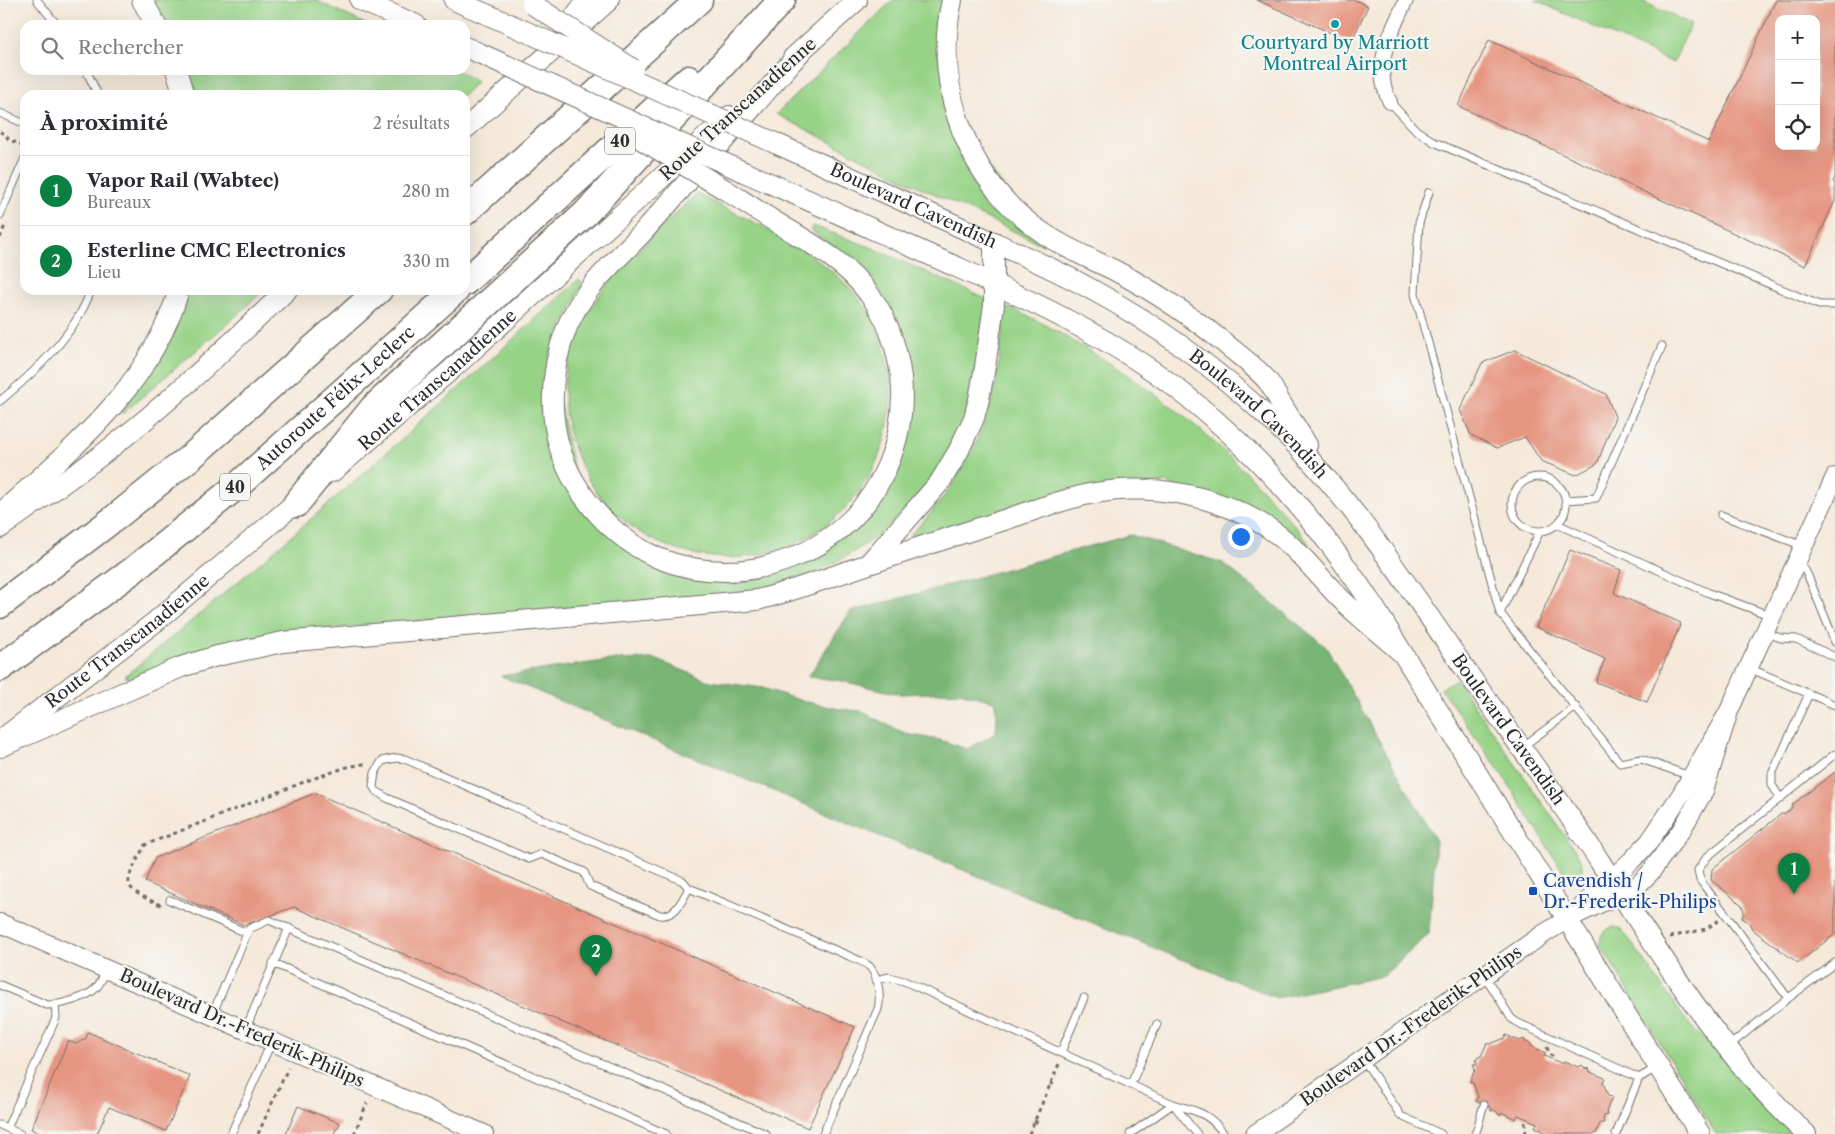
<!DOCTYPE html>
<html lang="fr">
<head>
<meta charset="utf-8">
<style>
  :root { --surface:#fff; --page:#f7f7f7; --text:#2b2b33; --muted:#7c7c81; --line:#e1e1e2; --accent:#0b8043 }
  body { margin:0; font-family:"Libre Caslon Text",serif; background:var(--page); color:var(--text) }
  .controls { position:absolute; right:15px; top:15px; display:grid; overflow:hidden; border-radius:10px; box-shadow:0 5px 20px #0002 }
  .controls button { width:45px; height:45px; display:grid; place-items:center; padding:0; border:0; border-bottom:1px solid var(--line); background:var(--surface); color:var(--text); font:25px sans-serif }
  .you { position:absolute; left:1240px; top:536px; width:18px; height:18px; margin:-12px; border:4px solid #fff; border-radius:50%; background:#1a73e8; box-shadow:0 0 0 8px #1a73e833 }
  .badge { display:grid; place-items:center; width:32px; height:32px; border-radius:50%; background:var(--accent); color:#fff; font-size:16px; font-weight:700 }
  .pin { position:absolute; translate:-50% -41px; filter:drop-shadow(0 1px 2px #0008) }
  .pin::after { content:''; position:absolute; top:26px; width:18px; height:15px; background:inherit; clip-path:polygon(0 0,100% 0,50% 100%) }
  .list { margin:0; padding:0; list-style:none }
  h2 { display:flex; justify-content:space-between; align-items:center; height:65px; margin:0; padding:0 20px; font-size:21px }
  h2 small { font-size:16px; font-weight:400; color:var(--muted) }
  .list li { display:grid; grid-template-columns:32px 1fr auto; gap:15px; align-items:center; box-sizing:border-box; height:70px; padding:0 20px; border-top:1px solid var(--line) }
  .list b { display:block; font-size:19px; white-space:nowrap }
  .list p { margin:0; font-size:16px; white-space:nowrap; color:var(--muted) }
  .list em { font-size:16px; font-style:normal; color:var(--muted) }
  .icon { flex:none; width:28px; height:28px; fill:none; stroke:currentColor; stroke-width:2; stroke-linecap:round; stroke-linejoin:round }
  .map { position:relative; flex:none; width:1835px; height:1134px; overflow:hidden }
  .search { position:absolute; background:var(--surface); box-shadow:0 5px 20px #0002; left:20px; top:20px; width:450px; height:55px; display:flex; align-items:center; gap:12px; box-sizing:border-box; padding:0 18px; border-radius:15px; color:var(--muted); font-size:19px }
  .panel { position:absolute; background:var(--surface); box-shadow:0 5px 20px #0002; left:20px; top:90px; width:450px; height:205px; border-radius:15px }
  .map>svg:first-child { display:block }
</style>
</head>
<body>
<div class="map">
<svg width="1835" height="1134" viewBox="0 0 1835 1134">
  <rect width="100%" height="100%" fill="#f6f6f2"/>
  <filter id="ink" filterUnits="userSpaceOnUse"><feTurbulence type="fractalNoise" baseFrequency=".02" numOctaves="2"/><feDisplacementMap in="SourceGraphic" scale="10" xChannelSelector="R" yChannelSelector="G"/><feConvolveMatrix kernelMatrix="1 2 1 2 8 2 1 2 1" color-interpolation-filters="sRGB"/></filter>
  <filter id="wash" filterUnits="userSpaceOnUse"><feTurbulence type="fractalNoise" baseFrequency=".0096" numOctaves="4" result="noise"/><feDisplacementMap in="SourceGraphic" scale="20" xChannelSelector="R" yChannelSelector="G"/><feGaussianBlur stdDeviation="1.12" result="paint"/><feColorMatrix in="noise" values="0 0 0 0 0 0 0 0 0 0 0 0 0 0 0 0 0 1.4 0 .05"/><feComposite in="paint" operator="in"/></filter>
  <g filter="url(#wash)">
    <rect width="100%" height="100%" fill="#f5e9da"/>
    <path fill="#97d387" stroke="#617f59" d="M153,0H315L367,25H166Z
      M893,0H943L945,105L1044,244L1043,245L907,181L776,114Z
      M1535,0H1639L1691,24L1673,63Z
      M186,70H455L477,81L464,95H193Z
      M697,194C752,222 816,248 857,296C876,319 887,351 890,380C893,417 884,455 863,486C787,597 619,575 574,449C534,337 624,261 697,194Z
      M813,226L873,248L986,299C981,330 979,362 971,392C951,472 891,540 815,572C797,580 776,585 757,591L279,633L241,640L209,649L129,680L125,676C281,548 431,415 579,279L583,283L549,355L582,508L708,578L856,528L875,507L884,494L897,468L909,423L867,276L843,253L810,230Z
      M188,290H264L234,318L122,414L120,412Z
      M1008,308C1032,316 1054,330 1076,343C1171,397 1240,459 1309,543L1306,547L1165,482L912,540L911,534C948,498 978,450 991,401C999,371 1001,340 1005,310Z
      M1456,679L1579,856C1588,872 1577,883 1562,870L1508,783L1441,689Z
      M1615,927L1621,929L1629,939L1685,1019L1695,1031L1718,1051L1742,1082L1793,1134H1716L1600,945C1600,933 1604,929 1615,927Z"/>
    <path fill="#79b574" stroke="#527050" d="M1131,535L1223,563L1326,647L1436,841L1429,934L1383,976L1277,998L877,835L501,676L610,660L655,659L709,681L763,688L802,701L840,709L861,711L905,734L940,740L967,749L996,733L997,715L994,701L959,692L900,694L837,680L808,677L850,612Z"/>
    <g id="blocks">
      <path fill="#e69581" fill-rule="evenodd" d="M1257,0H1355L1368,6L1351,42Z
        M1776,0H1835V177L1833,182L1835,183V201L1805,266L1458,106L1489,40L1709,142ZM1779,19H1816V146H1779Z
        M1515,350L1606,394L1615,417L1597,464L1576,475L1541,461L1525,437L1497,448L1471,435L1460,410L1482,363Z
        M1570,550L1621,570L1614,593L1681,623L1647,702L1596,682L1605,659L1536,627Z
        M1835,772V934L1798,963L1752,929L1749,922L1742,918L1744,912L1742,905L1711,880L1712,869L1781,814H1785L1791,809L1793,804Z
        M315,793L855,1027L808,1128L294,907L244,925L145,882L155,858Z
        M88,1032L190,1076L166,1131L109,1107L97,1134H41L31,1129L68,1041L76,1044L86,1038Z
        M1506,1035L1519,1041L1524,1039L1525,1042L1530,1043L1531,1046L1546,1053L1544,1056L1563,1064L1564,1061L1578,1067L1582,1065L1587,1070L1589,1068L1590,1072L1605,1078L1603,1082L1608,1096L1612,1097L1606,1112L1607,1115L1604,1116L1603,1120L1604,1123H1600L1596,1134H1549L1535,1127L1537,1123L1518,1115L1516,1119L1503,1113L1499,1115L1497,1112L1494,1110L1491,1111L1490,1107L1476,1101L1478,1097L1473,1083L1470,1082L1475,1069L1473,1064H1476L1477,1058L1481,1056L1487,1043L1490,1044L1505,1038Z
        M298,1106L340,1123L337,1129H336L334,1134H286Z"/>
    </g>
  </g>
  <g filter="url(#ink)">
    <use href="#blocks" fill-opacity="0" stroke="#726e68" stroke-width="1"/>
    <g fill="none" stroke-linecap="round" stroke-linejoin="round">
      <g stroke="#726e68" stroke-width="9">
        <path id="service" d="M37,0L57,25
          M86,70L98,95
          M1390,102L1416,130L1434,142L1819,305H1835
          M0,113L25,124
          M1429,192L1419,223L1415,294L1500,613L1620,763L1641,759L1690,776
          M0,215L25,158
          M0,401C36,371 75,335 91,290
          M1512 504a27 27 0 1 1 54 0a27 27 0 1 1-54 0Z
          M1566,500L1596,498L1662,346
          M1721,515L1803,546
          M1557,524L1709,593L1772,616
          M1795,565L1805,570L1808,576L1835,642
          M1500,613L1540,531
          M1765,633L1781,638L1796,639L1835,657
          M1749,668L1835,705
          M1522,747L1576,707
          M1780,798L1772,785V774L1809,694
          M689,888C682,900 676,917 660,915L590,886L584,872L542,854L529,859L387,798L376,791L373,786L375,773L382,761L396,758L405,759L683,881L689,888L849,956C855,959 865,962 870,967C879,978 881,997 878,1009L823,1134
          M170,900L247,933
          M273,963L666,1134
          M1485,976L1511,1018L1516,1022L1639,1078L1616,1134
          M876,980L889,977L904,981L1173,1104C1198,1112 1208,1112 1224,1134
          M0,985L47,1005C60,1005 87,998 96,988C101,983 103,976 106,970
          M1788,998L1700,880L1698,870L1707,857L1835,754
          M212,1015L249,929L269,920L766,1134
          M246,1028L289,928
          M1729,1046L1778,1006L1835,963
          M1061,1052L1084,998
          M1364,1060L1401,1116L1441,1134
          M1639,1078L1656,1068
          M1131,1084L1157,1024
          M1173,1104L1197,1134
          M0,1125L20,1134
          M7,1128L56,1018L55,1004
          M231,1134L271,1043
          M1130,1134L1173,1104
          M1475,1134C1480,1123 1480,1115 1484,1105"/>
      </g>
      <g stroke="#726e68" stroke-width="16">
        <path id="minor" d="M1390,102C1371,65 1391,34 1406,0"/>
      </g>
      <g stroke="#726e68" stroke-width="20">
        <path id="tertiary" d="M1583,905L1631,861L1649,842L1682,793L1729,711L1835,477
          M0,923L484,1134
          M1255,1134L1545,933L1568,919L1632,888L1639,884L1650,873L1682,829L1704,791L1729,711"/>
      </g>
      <g stroke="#726e68" stroke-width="22">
        <g id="secondary">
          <path d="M142,0L156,25"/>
          <path d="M360,0L416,25"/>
          <path d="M454,0L509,24"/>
          <path d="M952,0C932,89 969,185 1046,235C1067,249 1091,259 1114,270C1156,292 1197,320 1233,350C1245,360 1257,369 1267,380C1272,386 1275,393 1279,400C1288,415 1298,430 1307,445"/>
          <path d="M567,27L587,0"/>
          <path d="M465,47L479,53"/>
          <path d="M793,58L857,0"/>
          <path d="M176,70L184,95"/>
          <path d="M465,129L609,0"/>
          <path id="s1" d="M775,143C833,169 891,196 949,222C996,244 1044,263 1089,288C1156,324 1218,370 1273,422C1350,495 1407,585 1467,672C1512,736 1560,799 1602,865C1664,960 1722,1056 1806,1134"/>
          <path d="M744,172C816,203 887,236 959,268C1027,299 1094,330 1156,373C1244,436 1315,517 1374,607L1700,1134"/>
          <path d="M724,189C746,203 767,217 789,230C819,248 848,265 869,294C887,317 897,348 901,377C904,407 900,436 888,464C852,553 746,594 658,558C623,543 593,514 574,481C547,434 547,377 567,327C583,288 615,262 643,232C697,172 750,110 803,49"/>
          <path id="s2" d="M332,472L452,369L729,116"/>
          <path d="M0,514C73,447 149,389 179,290"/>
          <path d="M0,528C36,502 73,477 108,450C171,401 229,345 287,290"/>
          <path d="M870,562L940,482L958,452L974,418L979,399L985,367L994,305V242"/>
          <path id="s3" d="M6,736L155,622L306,494"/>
          <path d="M0,747L181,667L217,656L283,642L757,600C795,591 832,576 869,564C911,550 953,536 995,523C1026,513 1057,501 1089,494C1150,482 1214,494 1267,527C1298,547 1319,578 1345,603C1363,620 1383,636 1402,653"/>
        </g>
      </g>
      <g stroke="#726e68" stroke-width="29">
        <g id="motorway">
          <path d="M465,212L699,0"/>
          <path d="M465,282L688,79"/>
          <path d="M296,504L373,408L585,214L782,0"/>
          <path d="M0,605L116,517L193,455L379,290"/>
          <path id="s4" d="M0,668L132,571L237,486L456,290"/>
        </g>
      </g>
      <path stroke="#726e68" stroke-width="3" stroke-dasharray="4 4" stroke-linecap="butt" d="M0,132L5,134L9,140L22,145
        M0,238L6,223
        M161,905C117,886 125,884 145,845L309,780L347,767L368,763
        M1670,937L1706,929L1719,920
        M1547,1047L1549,1054L1555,1058
        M1050,1083L1057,1086
        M1034,1121L1041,1124
        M258,1134L288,1068
        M354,1134L367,1103
        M1029,1134L1059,1064
        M1526,1134L1525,1124L1527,1119"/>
      <use href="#service" stroke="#fff" stroke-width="7"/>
      <use href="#minor" stroke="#fff" stroke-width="14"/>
      <use href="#tertiary" stroke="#fff" stroke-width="18"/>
      <use href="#secondary" stroke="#fff" stroke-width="20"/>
      <use href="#motorway" stroke="#fff" stroke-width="26"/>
      <g stroke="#726e68" stroke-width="22" stroke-linecap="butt">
        <path id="secondary-bridge" d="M532,4L633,69
          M509,24L775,143
          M479,53L744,172
          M634,135L724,189"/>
      </g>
      <use href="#secondary-bridge" stroke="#fff" stroke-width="20"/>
    </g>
  </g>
  <circle fill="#0f9aa8" stroke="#f6f6f2" stroke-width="2" cx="1335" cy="24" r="5"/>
  <rect fill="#1a4fb4" stroke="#f6f6f2" stroke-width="2" x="1528" y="886" width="10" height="10" rx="2.5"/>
  <g text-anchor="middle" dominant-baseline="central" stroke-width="4.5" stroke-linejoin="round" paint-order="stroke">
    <g fill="#f6f6f2" stroke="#686867" stroke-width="1">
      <rect x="605" y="127.5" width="30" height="27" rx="4"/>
      <rect x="220" y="473.5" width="30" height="27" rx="4"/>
    </g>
    <g font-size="16" font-weight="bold" fill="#2b2b2b">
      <text x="620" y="141">40</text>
      <text x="235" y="487">40</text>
    </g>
    <g font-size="18" fill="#0d838f" stroke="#f6f6f2">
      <text x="1335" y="43">Courtyard by Marriott<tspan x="1335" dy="21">Montreal Airport</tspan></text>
    </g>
    <g font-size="18" fill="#2b2b2b" stroke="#f6f6f2">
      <text transform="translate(738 109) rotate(-42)">Route Transcanadienne</text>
      <text stroke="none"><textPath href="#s1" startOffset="152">Boulevard Cavendish</textPath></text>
      <text stroke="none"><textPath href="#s2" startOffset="140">Route Transcanadienne</textPath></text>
      <text stroke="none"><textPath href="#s4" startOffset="431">Autoroute Félix-Leclerc</textPath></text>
      <text stroke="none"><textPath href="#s1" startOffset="558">Boulevard Cavendish</textPath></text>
      <text stroke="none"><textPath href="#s3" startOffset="154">Route Transcanadienne</textPath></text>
      <text stroke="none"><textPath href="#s1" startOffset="962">Boulevard Cavendish</textPath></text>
      <text transform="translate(1411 1026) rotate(-35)">Boulevard Dr.-Frederik-Philips</text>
      <text transform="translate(242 1028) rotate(24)">Boulevard Dr.-Frederik-Philips</text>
    </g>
    <g font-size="18" fill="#164399" stroke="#f6f6f2" text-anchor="start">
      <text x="1543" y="881">Cavendish /<tspan x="1543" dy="21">Dr.-Frederik-Philips</tspan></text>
    </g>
  </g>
</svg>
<div class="controls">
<button>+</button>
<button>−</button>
<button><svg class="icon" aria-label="locate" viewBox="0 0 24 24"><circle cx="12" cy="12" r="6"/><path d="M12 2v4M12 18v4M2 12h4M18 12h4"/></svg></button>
</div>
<div class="you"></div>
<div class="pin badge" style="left:1794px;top:894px">1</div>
<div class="pin badge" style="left:596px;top:976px">2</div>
<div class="search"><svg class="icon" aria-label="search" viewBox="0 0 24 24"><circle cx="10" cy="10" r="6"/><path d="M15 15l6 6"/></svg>Rechercher</div>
<section class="panel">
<h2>À proximité<small>2 résultats</small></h2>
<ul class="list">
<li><span class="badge">1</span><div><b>Vapor Rail (Wabtec)</b><p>Bureaux</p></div><em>280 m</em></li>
<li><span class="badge">2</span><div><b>Esterline CMC Electronics</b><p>Lieu</p></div><em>330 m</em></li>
</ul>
</section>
</div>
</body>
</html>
